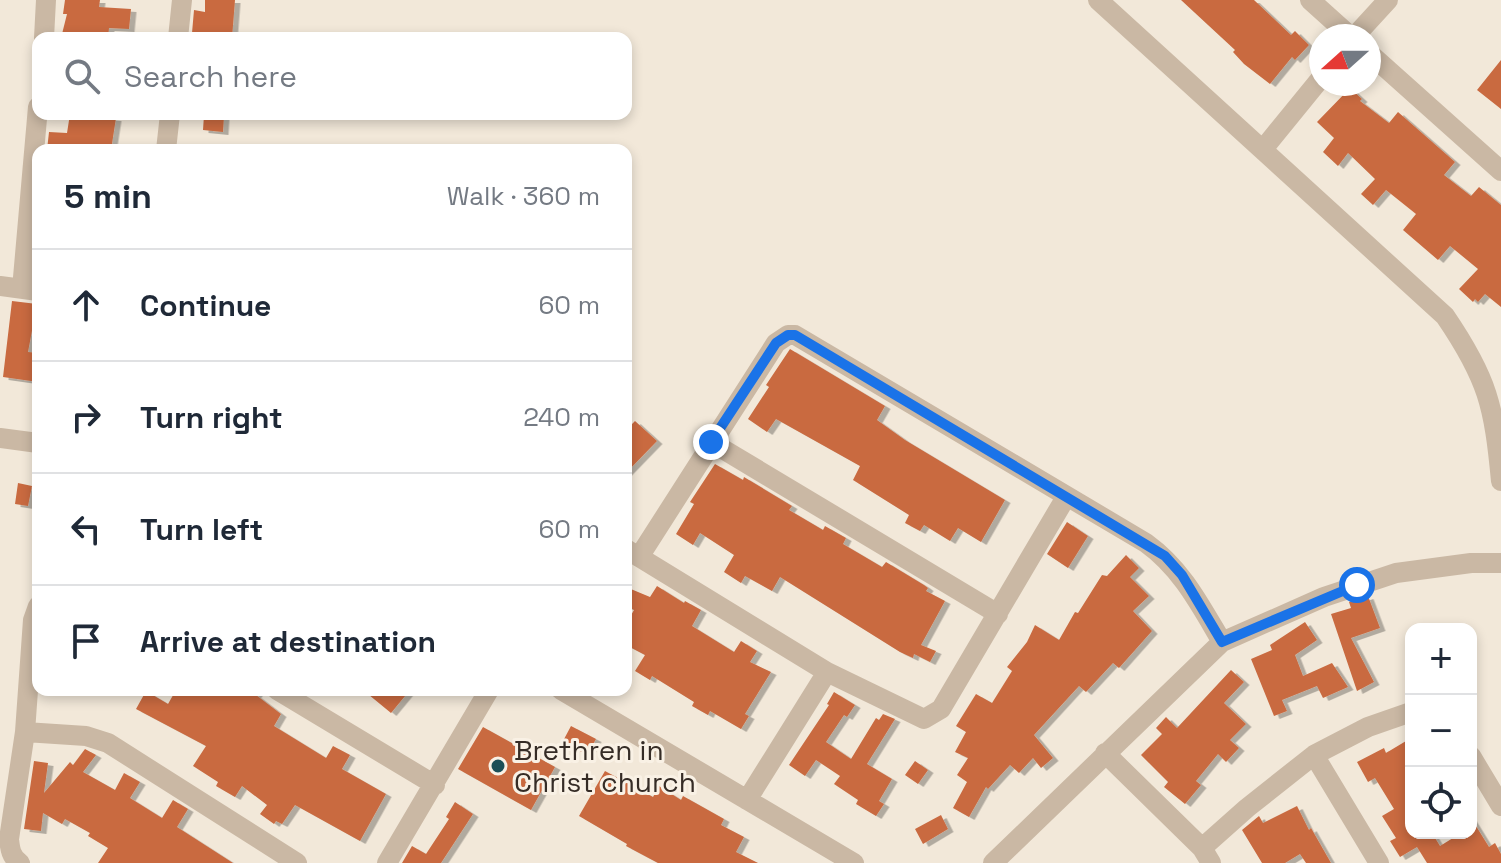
<!DOCTYPE html>
<html lang="en">
<head>
<meta charset="utf-8">
<style>
  :root { --surface:#fff; --page:#f6f6f7; --text:#1f2937; --muted:#747a83; --line:#e0e1e3 }
  body { margin:0; font-family:"Space Grotesk",sans-serif; background:var(--page); color:var(--text) }
  .controls { position:absolute; right:24px; bottom:24px; display:grid; overflow:hidden; border-radius:16px; box-shadow:0 4px 12px #0003 }
  .controls button { width:72px; height:72px; display:grid; place-items:center; padding:0; border:0; border-bottom:2px solid var(--line); background:var(--surface); color:var(--text); font:40px sans-serif }
  .compass { position:absolute; left:1309px; top:24px; width:72px; height:72px; border-radius:50%; background:var(--surface); box-shadow:0 4px 12px #0003; rotate:249deg }
  .stop { position:absolute; width:24px; height:24px; margin:-18px; border:6px solid #1a73e8; border-radius:50%; background:#fff }
  .stop.end { background:#1a73e8; border-color:#fff; box-shadow:0 2px 8px #0008 }
  .list { margin:0; padding:0; list-style:none }
  h2 { display:flex; justify-content:space-between; align-items:center; height:104px; margin:0; padding:0 32px; font-size:34px }
  h2 small { font-size:26px; font-weight:400; color:var(--muted) }
  .list li { display:grid; grid-template-columns:52px 1fr auto; gap:24px; align-items:center; box-sizing:border-box; height:112px; padding:0 32px; border-top:2px solid var(--line) }
  .list b { display:block; font-size:30px; white-space:nowrap }
  .list em { font-size:26px; font-style:normal; color:var(--muted) }
  .icon { flex:none; width:44px; height:44px; fill:none; stroke:currentColor; stroke-width:2; stroke-linecap:round; stroke-linejoin:round }
  .map { position:relative; flex:none; width:1501px; height:863px; overflow:hidden }
  .search { position:absolute; background:var(--surface); box-shadow:0 4px 12px #0003; left:32px; top:32px; width:600px; height:88px; display:flex; align-items:center; gap:20px; box-sizing:border-box; padding:0 28px; border-radius:16px; color:var(--muted); font-size:30px }
  .panel { position:absolute; background:var(--surface); box-shadow:0 4px 12px #0003; left:32px; top:144px; width:600px; height:552px; border-radius:16px }
  .map>svg:first-child { display:block }
</style>
</head>
<body>
<div class="map">
<svg width="1501" height="863" viewBox="0 0 1501 863">
  <defs>
    <filter id="shadow"><feDropShadow dx="5.5" dy="3" stdDeviation="0" flood-color="#0004"/></filter>
  </defs>
  <rect width="100%" height="100%" fill="#f2e8d9"/>
  <path fill="#c96a40" filter="url(#shadow)" d="M65,0H100L99,7L131,9L129,29L109,28L108,38H61L67,14H63Z
    M205,0H235L232,38L192,33L194,10L205,12Z
    M1181,0H1254L1291,35L1295,31L1309,45L1295,60L1292,57L1270,84L1244,64L1233,52L1235,50Z
    M1501,60V109L1477,90Z
    M1350,88L1362,99L1360,101L1389,123L1398,112L1455,162L1444,175L1471,196L1479,187L1501,205V307L1485,294L1478,302L1475,299L1473,302L1459,289L1478,269L1450,246L1438,260L1403,230L1416,214L1386,190L1373,205L1361,194L1375,179L1348,153L1338,166L1323,152L1334,138L1317,122Z
    M70,114L116,118L111,150H47L49,132L67,133Z
    M204,115L224,116L223,132L203,130Z
    M12,301L37,304L28,352L38,353V382L3,377Z
    M790,349L885,406L877,420L905,440L1005,500L981,542L958,528L950,541L924,525L920,531L905,523L909,515L853,480L860,466L776,419L767,432L748,419L769,387L766,385Z
    M635,421L657,441L626,473V430Z
    M715,464L743,480L744,477L792,506L789,510L823,530L825,526L846,538L843,544L882,567L886,562L924,585L928,588L926,591L945,601L921,645L936,651L930,662L914,654L913,658L900,652L780,577L772,591L745,576L741,583L724,572L734,555L700,533L693,545L676,534L694,504L690,502Z
    M18,483L32,486L28,506L15,504Z
    M1067,522L1088,536L1068,568L1047,554Z
    M1126,555L1139,568L1130,577L1149,596L1133,611L1152,631L1119,668L1113,663L1086,692L1079,686L1034,735L1053,758L1041,768L1033,758L1019,773L1010,765L988,789L986,787L969,817L953,808L967,782L957,775L968,758L955,752L966,732L956,726L976,694L992,703L1012,671L1007,667L1027,642L1035,625L1059,640L1075,612L1078,613L1102,575L1107,576Z
    M657,586L684,603L685,601L701,610L692,626L734,652L741,641L757,651L750,662L771,672L745,714L749,716L741,729L710,711L708,715L692,706L694,702L652,676L650,680L635,671L645,655L626,645V624L634,610L626,606V587L650,597Z
    M1368,596L1380,628L1351,638L1374,682L1357,691L1331,614L1351,608L1349,602Z
    M1305,622L1317,640L1295,655L1303,676L1332,663L1348,687L1323,698L1317,686L1282,700L1287,711L1274,716L1251,659L1272,650L1270,645Z
    M1231,670L1244,682L1224,703L1246,724L1230,740L1239,748L1226,762L1218,754L1196,781L1201,785L1185,804L1164,787L1168,782L1141,755L1162,734L1156,728L1166,717L1177,728Z
    M176,690H259L256,695L281,714L274,726L326,758L333,746L350,755L342,769L386,794L360,841L295,805L282,824L276,821L274,824L260,814L267,805L242,786L235,797L216,786L218,782L193,766L206,746L136,709L146,691L168,704Z
    M363,690H410L391,713Z
    M834,692L855,705L847,717L844,715L826,742L851,759L876,718L879,720L883,714L895,719L867,764L892,779L879,801L884,804L876,816L856,804L858,800L834,784L840,776L816,760L805,776L789,765L829,705L827,704Z
    M571,726L596,739L587,755L563,741Z
    M483,727L555,767L531,810L458,769Z
    M1411,738V833H1432L1440,846L1461,833H1471V818L1489,847L1495,843L1501,854V863H1427L1417,847L1400,857L1390,841L1396,838L1382,816L1394,809L1375,778L1368,782L1357,762L1384,748L1386,753Z
    M85,749L96,755L83,772L115,790L124,773L140,782L130,798L162,818L173,800L188,809L177,827L233,863H98L108,848L88,836L90,833L65,819L62,824L43,813L41,831L24,829L34,761L48,763L44,793L70,762L73,765Z
    M915,761L928,770L918,784L905,775Z
    M605,771L653,797L659,786L681,800L683,796L724,819L721,825L744,837L736,852L758,863H658L626,846L627,844L579,816Z
    M455,802L473,814L441,863H402L412,846L426,854L449,819L446,817Z
    M1297,806L1309,830L1311,828L1331,863H1306L1300,854L1285,863H1262L1242,830L1259,816L1263,823Z
    M941,815L948,829L923,844L915,829Z"/>
  <g fill="none" stroke-linecap="round" stroke-linejoin="round">
    <path stroke="#cab8a4" stroke-width="20" d="M1098,0L1445,316C1488,379 1494,406 1501,481
      M1310,0L1350,36
      M1355,36L1388,0
      M44,38L46,0
      M178,38L182,0
      M1369,53L1501,171
      M1264,148L1321,78
      M166,150L170,114
      M0,286L38,291
      M22,289L38,107
      M0,438L38,443
      M711,442L998,614
      M626,549L827,672L924,719L941,709L1066,497
      M639,557L776,343L788,335H795L1146,543C1182,569 1200,605 1222,642
      M277,690L435,785
      M561,690L854,863
      M25,732L86,736L108,743L297,863
      M1105,753L1202,848L1211,863
      M1314,755L1379,863
      M1471,756L1501,806
      M747,800L827,672
      M1202,848L1247,808L1314,755L1368,727L1411,712
      M20,863C11,857 10,849 9,839L25,732L33,620L38,606
      M387,863L489,690
      M993,863L1222,642L1324,597L1396,573L1471,563H1501"/>
  </g>
  <g fill="none" stroke-linecap="round" stroke-linejoin="round">
    <path stroke="#1a73e8" stroke-width="10" d="M711,442L776,343L788,335H795L1165,556L1182,575L1222,642L1357,585"/>
  </g>
  <circle fill="#1b4f57" stroke="#f9f1e5" stroke-width="3" cx="498" cy="766" r="8"/>
  <g text-anchor="middle" dominant-baseline="central" stroke-width="6" stroke-linejoin="round" paint-order="stroke">
    <g font-size="28" fill="#352c26" stroke="#f9f1e5" text-anchor="start">
      <text x="514" y="750">Brethren in<tspan x="514" dy="32">Christ church</tspan></text>
    </g>
  </g>
</svg>
<div class="controls">
<button>+</button>
<button>−</button>
<button><svg class="icon" aria-label="locate" viewBox="0 0 24 24"><circle cx="12" cy="12" r="6"/><path d="M12 2v4M12 18v4M2 12h4M18 12h4"/></svg></button>
</div>
<svg class="compass" viewBox="-18 -18 36 36"><path d="M0-13l5 13h-10z" fill="#e53935"/><path d="M0 13l5-13h-10z" fill="#747a83"/></svg>
<div class="stop" style="left:1357px;top:585px"></div>
<div class="stop end" style="left:711px;top:442px"></div>
<div class="search"><svg class="icon" aria-label="search" viewBox="0 0 24 24"><circle cx="10" cy="10" r="6"/><path d="M15 15l6 6"/></svg>Search here</div>
<section class="panel">
<h2>5 min<small>Walk · 360 m</small></h2>
<ul class="list">
<li><svg class="icon" aria-label="ahead" viewBox="0 0 24 24"><path d="M12 20V5M6 11l6-6 6 6"/></svg><div><b>Continue</b></div><em>60 m</em></li>
<li><svg class="icon" aria-label="right" viewBox="0 0 24 24"><path d="M7 20v-9h11M14 6l5 5-5 5"/></svg><div><b>Turn right</b></div><em>240 m</em></li>
<li><svg class="icon" aria-label="left" viewBox="0 0 24 24"><path d="M17 20v-9H6M10 6l-5 5 5 5"/></svg><div><b>Turn left</b></div><em>60 m</em></li>
<li><svg class="icon" aria-label="arrive" viewBox="0 0 24 24"><path d="M6 21V4h12l-3 4 3 4H6"/></svg><div><b>Arrive at destination</b></div></li>
</ul>
</section>
</div>
</body>
</html>
